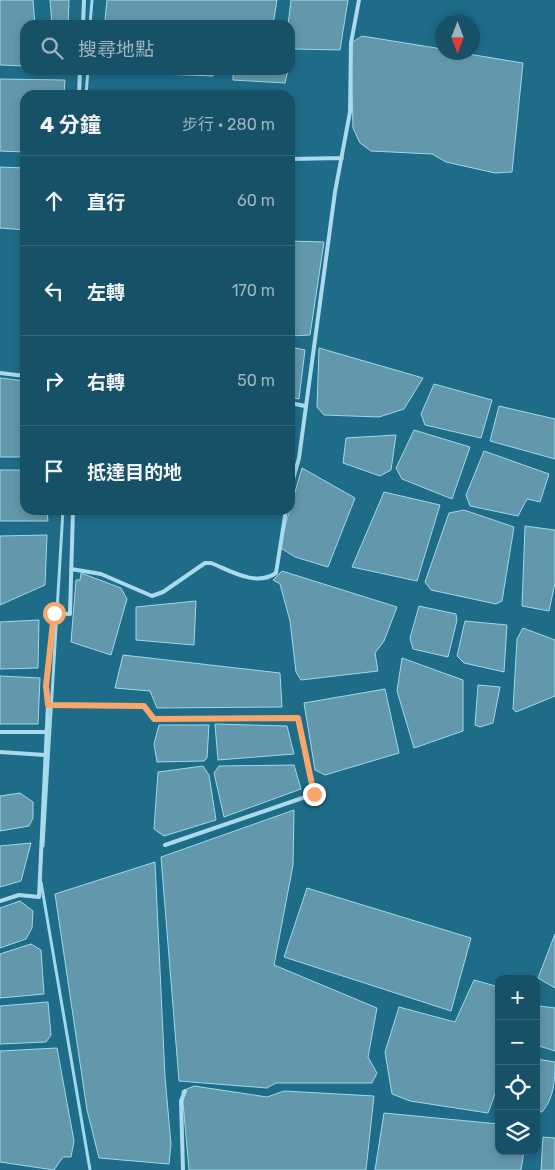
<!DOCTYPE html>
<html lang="zh-TW">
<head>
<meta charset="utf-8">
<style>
  :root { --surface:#175167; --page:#20576d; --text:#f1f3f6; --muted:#9eb5c0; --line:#36687b }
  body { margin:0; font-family:Rubik,"Noto Sans TC",sans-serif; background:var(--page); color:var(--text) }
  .controls { position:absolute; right:15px; bottom:15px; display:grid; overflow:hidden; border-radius:10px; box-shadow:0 2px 8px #0003 }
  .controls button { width:45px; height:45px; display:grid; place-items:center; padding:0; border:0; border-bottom:1px solid var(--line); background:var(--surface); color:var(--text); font:25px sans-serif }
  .compass { position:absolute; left:435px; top:15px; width:45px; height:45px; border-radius:50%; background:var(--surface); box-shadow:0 2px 8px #0003; rotate:180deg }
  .stop { position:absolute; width:15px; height:15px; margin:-11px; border:4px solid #f9a66a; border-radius:50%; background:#fff }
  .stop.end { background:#f9a66a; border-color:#fff; box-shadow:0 1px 5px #0008 }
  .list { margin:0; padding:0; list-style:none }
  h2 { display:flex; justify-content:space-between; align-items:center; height:65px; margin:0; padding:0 20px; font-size:21px }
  h2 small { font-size:16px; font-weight:400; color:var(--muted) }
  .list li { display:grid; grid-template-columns:32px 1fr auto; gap:15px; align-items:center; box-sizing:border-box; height:90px; padding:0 20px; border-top:1px solid var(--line) }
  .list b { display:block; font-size:19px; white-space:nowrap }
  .list em { font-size:16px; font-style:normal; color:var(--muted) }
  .icon { flex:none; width:28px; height:28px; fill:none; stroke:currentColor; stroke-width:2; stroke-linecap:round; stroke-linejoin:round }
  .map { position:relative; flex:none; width:555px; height:1170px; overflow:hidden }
  .search { position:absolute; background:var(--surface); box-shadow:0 2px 8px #0003; left:20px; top:20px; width:275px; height:55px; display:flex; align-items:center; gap:12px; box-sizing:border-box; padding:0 18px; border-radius:15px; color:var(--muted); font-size:19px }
  .panel { position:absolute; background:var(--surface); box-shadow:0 2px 8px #0003; left:20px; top:90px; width:275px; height:425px; border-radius:15px }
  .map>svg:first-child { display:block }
</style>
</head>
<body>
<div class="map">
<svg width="555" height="1170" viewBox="0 0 555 1170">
  <rect width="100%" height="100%" fill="#1f6c89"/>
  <path fill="#6397ab" stroke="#9ed9ec" d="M0,0H33L35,25H25V66L0,65Z
    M50,0H69L68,25H52Z
    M107,0H277L273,25H114L105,21Z
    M291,0H348L340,50L294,49L290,45V25H288Z
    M362,36L442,49V52L462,53L523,63L512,172L495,173L446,162L432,154L371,151L360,143L353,128L351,43Z
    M162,70H216L213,76L161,74Z
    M233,70H288L285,83L233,80Z
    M0,79L65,80L64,95H25V152L0,151Z
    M0,167L25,168V230L0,228Z
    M290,241L324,242L310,335L290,336Z
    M290,347L305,350L299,399L290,397Z
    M319,348L423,378L404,409L379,417L324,415L317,407Z
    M0,378L25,381V457H0Z
    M434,384L492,400L481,438L425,425L421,414Z
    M499,406L555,419V459L490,441Z
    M414,430L470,447L452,499L402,479L396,468Z
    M396,435L391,470L380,476L343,463L346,438Z
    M484,451L549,474L540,502L527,499L518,516L470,506L466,495Z
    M302,468L355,498L328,567L295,557L279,547Z
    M0,470H25V510H47L48,521H0Z
    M384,492L440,505L417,581L352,567Z
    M464,510L514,527L502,601L496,604L431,590L425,582L449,513Z
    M525,526L555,530V583L549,611L522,606Z
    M47,535L45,585L0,605V536Z
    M282,571L397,607L384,641L375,653L378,671L301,680L296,672L290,621L280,584L273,580Z
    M81,573L121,588L127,599L111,655L71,642L76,580H80Z
    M196,601L194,645L136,640V607Z
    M419,606L456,614L457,620L448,657L413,649L410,638Z
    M39,620L38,668L0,669V622Z
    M465,621L507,625L504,672L464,663L457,656Z
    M523,628L555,640V696L516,712L513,709L517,639Z
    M123,655L280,673L282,707L157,708L150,691L115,688Z
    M402,658L463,680V731L414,748L397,691Z
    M0,676L40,678L38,724H0Z
    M478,685L500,687L493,723L480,727L475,725Z
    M385,689L399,753L325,775L315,770L304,703Z
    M215,724L287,726L294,754L218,760Z
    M159,725H209L207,758L204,761L157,762L154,744Z
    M294,765L301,789L224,817L214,773L219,766Z
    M203,766L209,775L216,820L164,836L154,829L158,772Z
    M20,793L33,802V818L29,826L0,831V796Z
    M294,810L293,865L274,965L377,1008L368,1057L377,1073L372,1083H276L267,1088L179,1081L161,857Z
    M31,843L21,881L0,887V846Z
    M155,862L165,1077L171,1144L169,1164L99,1158L87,1110L55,894Z
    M307,888L471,938L451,1011L284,957Z
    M20,901L33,911L32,928L26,939L0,948V908Z
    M555,934V988L538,978Z
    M31,944L41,950L44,994L0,998V954Z
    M474,980L499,987V1083L488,1113L410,1101L392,1094L385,1052L399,1007L455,1022Z
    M48,1002L51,1035L46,1042L0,1044V1006Z
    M540,1006L555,1008V1051L536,1045V1018Z
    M57,1048L74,1141L71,1157H63L54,1170L0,1162V1051Z
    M536,1059L555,1062C555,1081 554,1098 542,1112L536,1111Z
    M194,1086L267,1097L284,1091L374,1096L366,1170H189L182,1091Z
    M384,1113L499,1124V1151H524L521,1170H375Z
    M543,1137L555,1138V1170H541Z"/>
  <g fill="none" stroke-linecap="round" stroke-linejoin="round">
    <path stroke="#9ed9ec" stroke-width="3" d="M90,25L92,0
      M86,95L88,70
      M43,846L63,510
      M41,882L90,1170"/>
    <path stroke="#aadaeb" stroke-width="4" d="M83,25L84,0
      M79,95L80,70
      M290,159L342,158
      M0,373L25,376
      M290,403L305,406
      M290,490L299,458L335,192L350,112L351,43L359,0
      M71,569L101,574L152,596L163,592L205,563H211C231,571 256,587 276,573L286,510
      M48,705L144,706L154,719H298L314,794L165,845
      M0,732H46
      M0,752L45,755
      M0,901L19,895L39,897L48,705L46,685L54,613L70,614L73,510
      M183,1170L181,1101L185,1091"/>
  </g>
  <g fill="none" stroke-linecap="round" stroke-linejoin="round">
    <path stroke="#f9a66a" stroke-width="6" d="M54,613L46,686L48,705L144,706L154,719L298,718L314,794"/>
  </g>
</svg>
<div class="controls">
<button>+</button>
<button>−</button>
<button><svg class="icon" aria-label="locate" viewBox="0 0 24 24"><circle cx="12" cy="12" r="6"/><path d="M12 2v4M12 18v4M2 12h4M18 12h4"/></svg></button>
<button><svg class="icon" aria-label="layers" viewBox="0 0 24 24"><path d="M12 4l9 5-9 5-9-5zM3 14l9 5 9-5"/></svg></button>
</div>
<svg class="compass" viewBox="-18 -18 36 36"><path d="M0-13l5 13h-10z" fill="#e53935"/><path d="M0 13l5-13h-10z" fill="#9eb5c0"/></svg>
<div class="stop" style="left:54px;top:613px"></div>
<div class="stop end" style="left:314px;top:794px"></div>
<div class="search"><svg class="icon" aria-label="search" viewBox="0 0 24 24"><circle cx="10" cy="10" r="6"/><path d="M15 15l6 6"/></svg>搜尋地點</div>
<section class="panel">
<h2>4 分鐘<small>步行 · 280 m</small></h2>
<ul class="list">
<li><svg class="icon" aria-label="ahead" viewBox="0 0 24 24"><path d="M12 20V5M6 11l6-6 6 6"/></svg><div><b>直行</b></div><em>60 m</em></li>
<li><svg class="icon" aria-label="left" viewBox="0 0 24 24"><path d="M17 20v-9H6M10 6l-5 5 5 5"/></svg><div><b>左轉</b></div><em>170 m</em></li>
<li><svg class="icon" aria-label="right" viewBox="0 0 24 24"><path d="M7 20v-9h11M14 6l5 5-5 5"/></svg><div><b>右轉</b></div><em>50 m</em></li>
<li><svg class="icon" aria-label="arrive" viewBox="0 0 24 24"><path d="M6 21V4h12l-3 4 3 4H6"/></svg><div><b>抵達目的地</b></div></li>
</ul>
</section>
</div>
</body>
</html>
